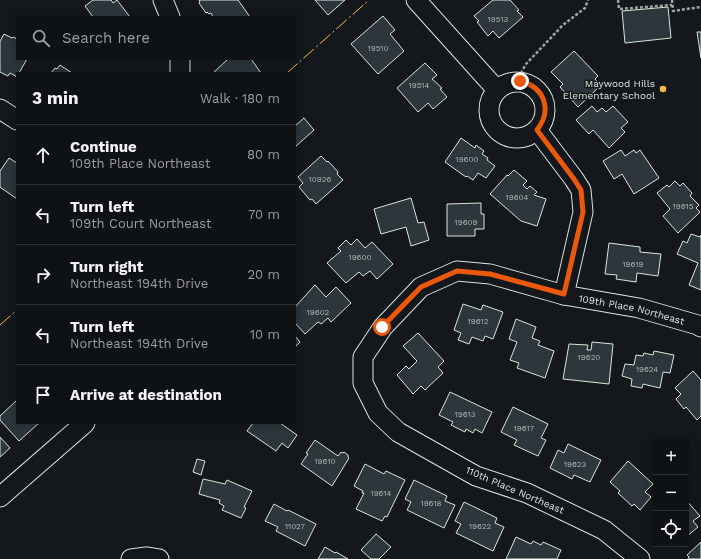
<!DOCTYPE html>
<html lang="en">
<head>
<meta charset="utf-8">
<style>
  :root { --surface:#0f1215; --page:#181b1e; --text:#f1f3f6; --muted:#9b9ea0; --line:#2f3234 }
  body { margin:0; font-family:"Work Sans",sans-serif; background:var(--page); color:var(--text) }
  .controls { position:absolute; right:12px; bottom:12px; display:grid; overflow:hidden; border-radius:0px; box-shadow:0 2px 10px #0003 }
  .controls button { width:36px; height:36px; display:grid; place-items:center; padding:0; border:0; border-bottom:1px solid var(--line); background:var(--surface); color:var(--text); font:20px sans-serif }
  .stop { position:absolute; width:12px; height:12px; margin:-9px; border:3px solid #ea580c; border-radius:50%; background:#fff }
  .stop.end { background:#ea580c; border-color:#fff; box-shadow:0 1px 4px #0008 }
  .list { margin:0; padding:0; list-style:none }
  h2 { display:flex; justify-content:space-between; align-items:center; height:52px; margin:0; padding:0 16px; font-size:17px }
  h2 small { font-size:13px; font-weight:400; color:var(--muted) }
  .list li { display:grid; grid-template-columns:26px 1fr auto; gap:12px; align-items:center; box-sizing:border-box; height:60px; padding:0 16px; border-top:1px solid var(--line) }
  .list b { display:block; font-size:15px; white-space:nowrap }
  .list p { margin:0; font-size:13px; white-space:nowrap; color:var(--muted) }
  .list em { font-size:13px; font-style:normal; color:var(--muted) }
  .icon { flex:none; width:22px; height:22px; fill:none; stroke:currentColor; stroke-width:2; stroke-linecap:round; stroke-linejoin:round }
  .map { position:relative; flex:none; width:701px; height:559px; overflow:hidden }
  .search { position:absolute; background:var(--surface); box-shadow:0 2px 10px #0003; left:16px; top:16px; width:280px; height:44px; display:flex; align-items:center; gap:10px; box-sizing:border-box; padding:0 14px; border-radius:0px; color:var(--muted); font-size:15px }
  .panel { position:absolute; background:var(--surface); box-shadow:0 2px 10px #0003; left:16px; top:72px; width:280px; height:352px; border-radius:0px }
  .map>svg:first-child { display:block }
</style>
</head>
<body>
<div class="map">
<svg width="701" height="559" viewBox="0 0 701 559">
  <rect width="100%" height="100%" fill="#14181c"/>
  <path fill="#2c363c" stroke="#d8e6dc" d="M93,0H111L113,3L117,0L130,17H93L85,6Z
    M199,0H238L250,17H213L211,13L209,14L207,12L206,13L199,3L200,2Z
    M315,0H345L328,15Z
    M493,0H510L519,10L517,11L523,17L499,38L493,31L488,36L477,22L479,21L474,16Z
    M668,7L671,38L625,43L622,11Z
    M383,16L395,30L390,34L404,51L378,74L351,44Z
    M697,32H701V58Z
    M4,34L12,38L13,37L17,39V59H27L19,73H17V77L10,73L8,76L0,72V41Z
    M574,51L598,76L595,79L601,85L578,107L560,87L563,84L551,72Z
    M228,59H251L261,73H213Z
    M425,63L437,75L432,79L442,88L440,89L447,97L433,109L428,103L418,112L397,88Z
    M60,65L72,73H51L55,68L57,69Z
    M592,106L597,112L602,108L606,112L613,106L628,122L621,128L625,132L609,148L593,130L589,134L576,120Z
    M304,118L314,130L295,147V126Z
    M461,138L475,148L476,145L484,151L482,154L488,158L487,160L495,166L486,178L478,173L473,180L467,176L466,177L445,162Z
    M621,150L625,156L634,150L636,153L640,150L659,178L634,194L622,174L614,179L603,161Z
    M321,156L327,162L328,161L338,172L337,174L343,180L316,204L312,199L310,200L299,187L303,183L298,177Z
    M9,158L17,163V199L0,187V171Z
    M514,170L527,181L523,185L527,189L530,186L537,192L534,195L546,199L537,226L521,221L490,194L507,175L508,176Z
    M675,181L680,186L683,183L692,193L690,196L699,205L696,208L700,212L678,233L663,216L670,209L657,193L667,185L669,187Z
    M411,198L418,223L424,222L429,240L411,246L406,227L381,234L374,209Z
    M481,203V214H484V229H475V236H447V204Z
    M691,234L700,237L701,235V290L689,285L698,263L677,254L683,241L687,243Z
    M357,239L365,248L372,242L393,264L377,279L370,271L363,276L359,272L346,283L327,263L341,251L338,248L346,240L351,245Z
    M609,243L640,247V252L661,254L658,276L637,273L636,282L616,279L617,275L605,274Z
    M315,285L326,297L336,287L351,303L331,322L328,318L321,324L318,322L305,334L295,323V307Z
    M463,304L481,310L483,305L503,312L493,339L485,336L483,341L472,337L469,344L458,340L461,333L454,330Z
    M516,319L536,327L532,338L540,341L538,345L554,351L545,378L517,368L519,363L510,360L517,342L509,339Z
    M418,333L444,361L438,367L443,373L425,390L421,386L413,394L397,375L406,366L409,369L417,361L403,346Z
    M295,336L300,342L295,347Z
    M592,342L613,344L609,384L563,379L569,344L588,345L587,350H591Z
    M654,351L674,355L670,373L663,372L660,388L643,384L642,388L631,386L632,379L622,376L625,364L634,365L636,355L643,356L644,353L653,355Z
    M693,371L701,380V416L697,420L686,407L684,409L676,399L681,394L675,388Z
    M450,392L492,412L482,433L475,429L473,433L466,429L465,432L451,425L453,422L439,415Z
    M17,400V423H39L19,441L0,420V416Z
    M513,407L548,424L541,438L546,440L538,456L514,445L517,440L501,432Z
    M253,423H280L297,435L288,448L282,443L276,451L247,431Z
    M0,437L10,448L0,457Z
    M315,440L338,456L341,452L343,453L344,452L348,455V457L349,458L332,486L301,464L308,454L306,453Z
    M568,444L601,460L590,482L574,475L572,479L550,468L558,450L564,453Z
    M197,459L205,461L201,475L193,472Z
    M628,461L653,484L645,492L651,497L640,510L634,504L632,506L618,493L620,491L610,482Z
    M365,464L384,474L386,471L405,480L387,517L385,516L382,521L356,509L364,493H362L363,491L354,486Z
    M203,479L225,484L227,480L252,491L244,507L246,508L241,518L222,510L224,506L219,503L220,500L199,494Z
    M414,480L447,496L445,501L455,505L444,528L407,510L411,502L405,499Z
    M686,500L700,516L693,521L698,527L686,537Z
    M464,502L497,518L495,523L504,527L493,551L456,533L461,524L455,521Z
    M274,504L287,511L288,510L316,524L305,546L276,531L278,527L265,521Z
    M376,534L391,547L379,559H371L361,550Z
    M516,537L531,544L533,541L541,545L543,542L561,550L557,559H506Z
    M701,542V559H688L689,557L687,555Z
    M325,547L335,553L336,552L348,559H318Z"/>
  <g fill="none" stroke-linecap="round" stroke-linejoin="round">
    <g stroke="#d8e6dc" stroke-width="21">
      <g id="minor">
        <path d="M163,0L170,17"/>
        <path d="M416,0L497,90"/>
        <path d="M180,59V73"/>
        <circle cx="517" cy="110" r="28"/>
        <path d="M0,109L17,120"/>
        <path d="M537,130L574,179L581,190L583,212L564,295"/>
        <path d="M0,497L85,423"/>
        <path d="M131,559L146,557L159,559"/>
        <path id="s1" d="M640,559L604,530L527,493L476,476L398,432L378,413L363,383V357L383,327L421,287L457,271L490,274L564,295L639,308L698,325L701,327"/>
      </g>
    </g>
    <path stroke="#9da8a2" stroke-width="2.5" stroke-dasharray="3 2" stroke-linecap="butt" d="M618,0L619,9L672,5
      M672,0L673,11L701,7
      M516,82L526,64L563,25L585,8L588,0"/>
    <use href="#minor" stroke="#14181c" stroke-width="19"/>
    <path stroke="#ffb74d" stroke-width="1" stroke-dasharray="14 3 2 3" stroke-linecap="butt" d="M287,73L369,0
      M0,325L17,310"/>
  </g>
  <g fill="none" stroke-linecap="round" stroke-linejoin="round">
    <path stroke="#ea580c" stroke-width="5" d="M382,327L421,287L457,271L490,274L564,294L583,212L581,190L574,179L537,130C553,109 544,87 520,81"/>
  </g>
  <circle fill="#ffb74d" stroke="#14181c" stroke-width="1.5" cx="663" cy="89" r="4"/>
  <g text-anchor="middle" dominant-baseline="central" stroke-width="3" stroke-linejoin="round" paint-order="stroke">
    <g font-size="8" fill="#adbab4">
      <text x="498" y="19">19513</text>
      <text x="378" y="48">19510</text>
      <text x="419" y="85">19514</text>
      <text x="467" y="159">19600</text>
      <text x="320" y="179">10926</text>
      <text x="517" y="197">19604</text>
      <text x="683" y="206">19615</text>
      <text x="466" y="222">19609</text>
      <text x="360" y="257">19600</text>
      <text x="633" y="264">19619</text>
      <text x="318" y="312">19602</text>
      <text x="478" y="321">19612</text>
      <text x="589" y="357">19620</text>
      <text x="647" y="369">19624</text>
      <text x="465" y="414">19613</text>
      <text x="524" y="428">19617</text>
      <text x="325" y="461">19610</text>
      <text x="575" y="464">19623</text>
      <text x="381" y="493">19614</text>
      <text x="431" y="503">19618</text>
      <text x="295" y="526">11027</text>
      <text x="480" y="526">19622</text>
    </g>
    <g font-size="10" fill="#d8e6dc" stroke="#14181c" text-anchor="end">
      <text x="655" y="83">Maywood Hills<tspan x="655" dy="12">Elementary School</tspan></text>
    </g>
    <g font-size="10" fill="#d8e6dc" stroke="#14181c">
      <text stroke="none"><textPath href="#s1" startOffset="672">109th Place Northeast</textPath></text>
      <text transform="translate(515 490) rotate(23)">110th Place Northeast</text>
    </g>
  </g>
</svg>
<div class="controls">
<button>+</button>
<button>−</button>
<button><svg class="icon" aria-label="locate" viewBox="0 0 24 24"><circle cx="12" cy="12" r="6"/><path d="M12 2v4M12 18v4M2 12h4M18 12h4"/></svg></button>
</div>
<div class="stop" style="left:382px;top:327px"></div>
<div class="stop end" style="left:520px;top:81px"></div>
<div class="search"><svg class="icon" aria-label="search" viewBox="0 0 24 24"><circle cx="10" cy="10" r="6"/><path d="M15 15l6 6"/></svg>Search here</div>
<section class="panel">
<h2>3 min<small>Walk · 180 m</small></h2>
<ul class="list">
<li><svg class="icon" aria-label="ahead" viewBox="0 0 24 24"><path d="M12 20V5M6 11l6-6 6 6"/></svg><div><b>Continue</b><p>109th Place Northeast</p></div><em>80 m</em></li>
<li><svg class="icon" aria-label="left" viewBox="0 0 24 24"><path d="M17 20v-9H6M10 6l-5 5 5 5"/></svg><div><b>Turn left</b><p>109th Court Northeast</p></div><em>70 m</em></li>
<li><svg class="icon" aria-label="right" viewBox="0 0 24 24"><path d="M7 20v-9h11M14 6l5 5-5 5"/></svg><div><b>Turn right</b><p>Northeast 194th Drive</p></div><em>20 m</em></li>
<li><svg class="icon" aria-label="left" viewBox="0 0 24 24"><path d="M17 20v-9H6M10 6l-5 5 5 5"/></svg><div><b>Turn left</b><p>Northeast 194th Drive</p></div><em>10 m</em></li>
<li><svg class="icon" aria-label="arrive" viewBox="0 0 24 24"><path d="M6 21V4h12l-3 4 3 4H6"/></svg><div><b>Arrive at destination</b></div></li>
</ul>
</section>
</div>
</body>
</html>
